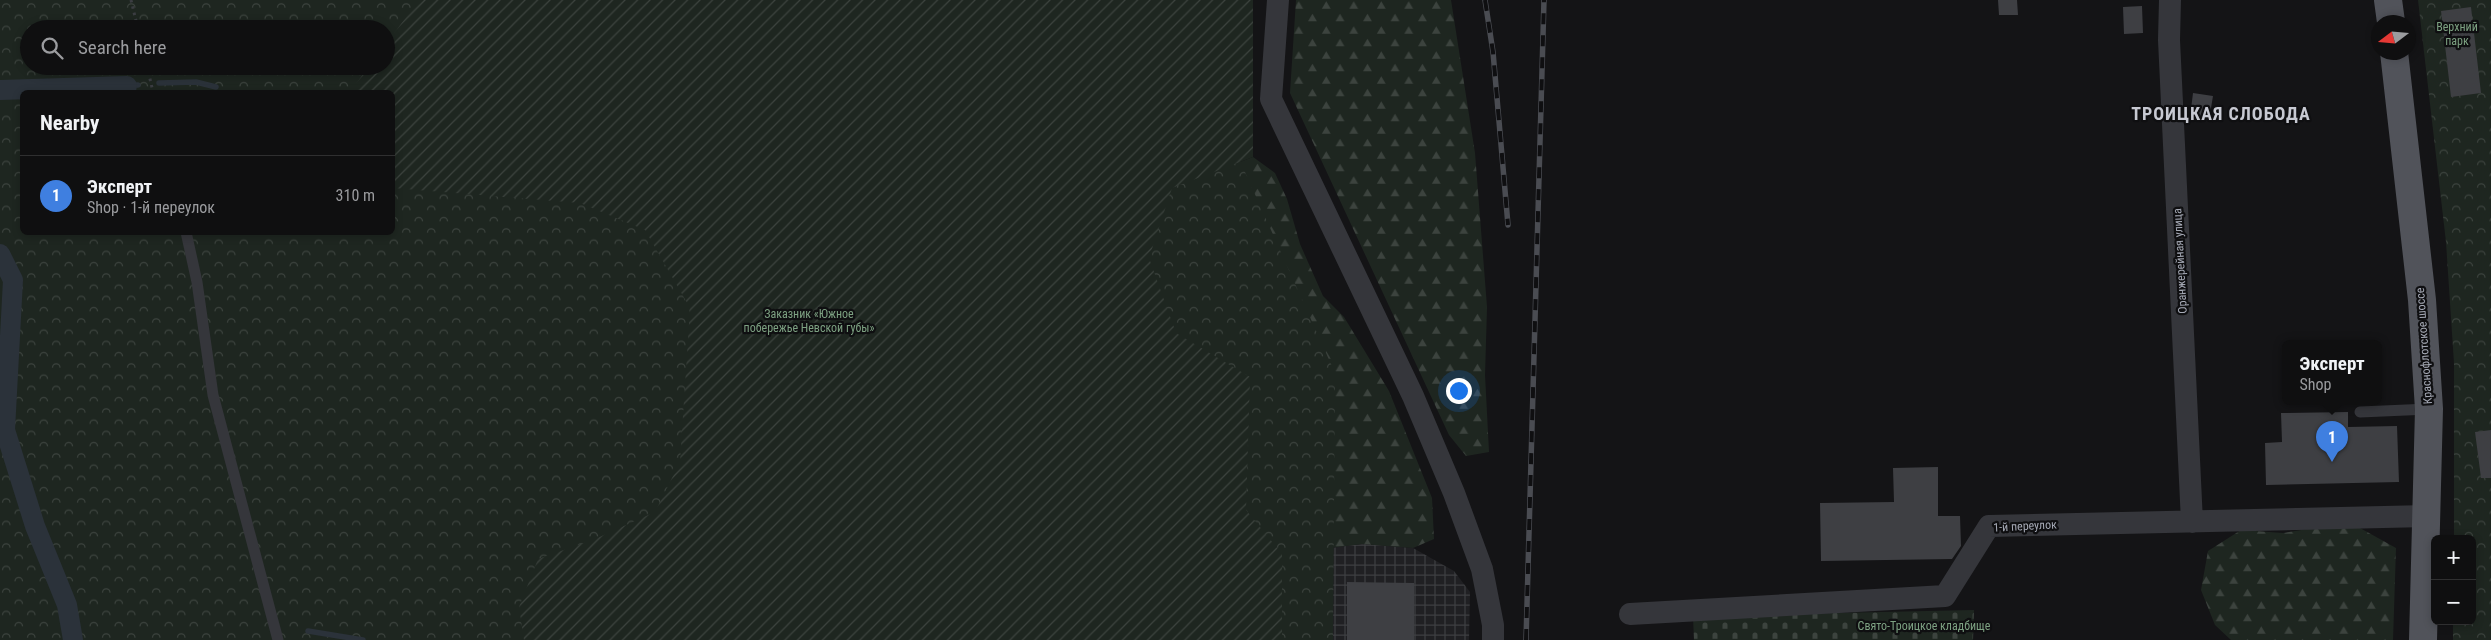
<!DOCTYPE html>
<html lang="en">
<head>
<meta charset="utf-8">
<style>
  :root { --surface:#0f0f10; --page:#1d1d1e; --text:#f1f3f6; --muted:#9b9c9f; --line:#2f2f30; --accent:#0b8043 }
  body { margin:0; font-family:"Roboto Condensed",sans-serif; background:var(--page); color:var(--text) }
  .controls { position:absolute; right:15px; bottom:15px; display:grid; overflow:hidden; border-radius:8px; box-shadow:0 2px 8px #0003 }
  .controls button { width:45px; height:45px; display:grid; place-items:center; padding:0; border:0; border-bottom:1px solid var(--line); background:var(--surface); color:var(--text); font:25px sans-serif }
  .compass { position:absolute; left:2371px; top:15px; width:45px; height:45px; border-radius:50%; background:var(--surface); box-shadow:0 2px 8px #0003; rotate:254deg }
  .you { position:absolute; left:1458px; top:390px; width:18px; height:18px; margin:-12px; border:4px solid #fff; border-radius:50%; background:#1a73e8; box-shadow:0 0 0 8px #1a73e833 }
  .badge { display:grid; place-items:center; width:32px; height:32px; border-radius:50%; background:var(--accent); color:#fff; font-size:16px; font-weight:700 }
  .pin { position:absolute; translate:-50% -41px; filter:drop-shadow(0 1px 2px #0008) }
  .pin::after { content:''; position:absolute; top:26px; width:18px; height:15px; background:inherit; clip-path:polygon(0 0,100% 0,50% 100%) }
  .popup { position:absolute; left:2282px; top:340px; width:100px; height:65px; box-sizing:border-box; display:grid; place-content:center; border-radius:8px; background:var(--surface); filter:drop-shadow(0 1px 4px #0005); font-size:16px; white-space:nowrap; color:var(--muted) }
  .popup b { font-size:19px; color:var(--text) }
  .popup::after { content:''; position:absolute; left:50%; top:100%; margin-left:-10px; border:10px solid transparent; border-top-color:var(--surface) }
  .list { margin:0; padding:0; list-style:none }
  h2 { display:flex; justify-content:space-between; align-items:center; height:65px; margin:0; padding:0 20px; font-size:21px }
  h2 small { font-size:16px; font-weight:400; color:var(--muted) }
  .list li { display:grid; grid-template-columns:32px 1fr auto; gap:15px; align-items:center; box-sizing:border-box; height:80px; padding:0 20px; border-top:1px solid var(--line) }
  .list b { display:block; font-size:19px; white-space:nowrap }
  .list p { margin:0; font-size:16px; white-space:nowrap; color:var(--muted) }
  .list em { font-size:16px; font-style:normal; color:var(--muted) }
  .icon { flex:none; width:28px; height:28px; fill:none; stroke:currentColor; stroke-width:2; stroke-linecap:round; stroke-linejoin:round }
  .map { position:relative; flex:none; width:2491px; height:640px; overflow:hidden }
  .search { position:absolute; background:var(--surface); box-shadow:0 2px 8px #0003; left:20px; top:20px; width:375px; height:55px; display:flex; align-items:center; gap:12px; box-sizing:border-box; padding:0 18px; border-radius:28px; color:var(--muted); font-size:19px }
  .panel { position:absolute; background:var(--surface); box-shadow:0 2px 8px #0003; left:20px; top:90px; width:375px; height:145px; border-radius:8px }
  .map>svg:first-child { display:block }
</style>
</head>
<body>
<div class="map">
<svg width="2491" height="640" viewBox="0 0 2491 640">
  <defs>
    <pattern id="industrial-grid" width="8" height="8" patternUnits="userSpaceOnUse" patternTransform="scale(1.25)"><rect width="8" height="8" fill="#202023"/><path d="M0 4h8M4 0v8" fill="none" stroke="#3d3e41"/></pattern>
    <pattern id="forest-firs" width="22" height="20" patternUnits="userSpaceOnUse" patternTransform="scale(1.25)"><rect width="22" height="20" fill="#1e2620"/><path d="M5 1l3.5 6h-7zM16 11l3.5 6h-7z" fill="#3c433e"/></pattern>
    <pattern id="cemetery-stones" width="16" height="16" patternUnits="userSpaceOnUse" patternTransform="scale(1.25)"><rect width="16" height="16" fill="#1e2620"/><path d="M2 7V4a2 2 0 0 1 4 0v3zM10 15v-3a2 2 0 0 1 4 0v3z" fill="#3c433e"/></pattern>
    <pattern id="park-crowns" width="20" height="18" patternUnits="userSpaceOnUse" patternTransform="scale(1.25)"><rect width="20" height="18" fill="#1e2620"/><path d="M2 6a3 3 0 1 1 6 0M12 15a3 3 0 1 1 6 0" fill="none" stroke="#3c433e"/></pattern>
    <pattern id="garden-furrows" width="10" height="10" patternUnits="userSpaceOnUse" patternTransform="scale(1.25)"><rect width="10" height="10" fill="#1e2620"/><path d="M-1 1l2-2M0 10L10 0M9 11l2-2" fill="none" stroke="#3c433e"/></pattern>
  </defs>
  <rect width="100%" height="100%" fill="#141416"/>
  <path fill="url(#industrial-grid)" d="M1362,544L1413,548L1454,571L1470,592L1469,640H1282V554Z"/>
  <path fill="url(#forest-firs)" d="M1296,0H1451L1475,153L1487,307L1485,375L1489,452L1466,456L1449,435L1290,93Z
    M1253,157L1275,173L1287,199L1300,244L1323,296L1344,317L1389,391L1432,498L1434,539L1413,548L1362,544L1282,554L1172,188Z
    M2320,527L2360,528L2396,548L2393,640H2231L2215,625L2201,590L2208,551L2241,530L2283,533Z"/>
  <path fill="url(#cemetery-stones)" d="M1974,610L1973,640H1694L1693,616Z"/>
  <path fill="url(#park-crowns)" fill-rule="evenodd" d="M0,0H1168L1335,373L1333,640H0ZM29,29H386V66H29ZM22,92H392V232H22Z
    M2418,0H2491V640H2453V621H2472V539H2454V363L2446,242Z"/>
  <path fill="url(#garden-furrows)" d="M419,0H1253V157L1172,188L1149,258L1176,333L1250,377L1246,510L1282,554V640H524L519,607L538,559L595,539L655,512L680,462L690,308L645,230L580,203L393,188L392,92H353V88L369,66H386V44Z"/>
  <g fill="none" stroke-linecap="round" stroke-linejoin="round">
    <path stroke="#2b323a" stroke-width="5.5" d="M159,83L196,82L216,87
      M127,86L138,85
      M308,631L363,640"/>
    <path stroke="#2b323a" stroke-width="20" d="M0,90L127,86
      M0,254L13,280L5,430L35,526L67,605L73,640"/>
  </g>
  <path fill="#3e3f43" d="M1998,0H2017L2018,15H1999Z
    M2142,6L2143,33L2124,34L2123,7Z
    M2471,7L2481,93L2451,97L2441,11Z
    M2193,93L2213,96L2209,120L2190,117Z
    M2348,412V427L2397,426L2399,482L2266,485L2265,443L2282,442L2281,413Z
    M2491,430V478H2481L2475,432Z
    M1938,467V516H1960L1961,546L1952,559L1821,561L1820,503L1894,502L1893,468Z
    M1347,582L1414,583V640H1347Z"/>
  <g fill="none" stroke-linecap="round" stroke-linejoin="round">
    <path stroke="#3b3d42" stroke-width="3" stroke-dasharray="2.5 4" stroke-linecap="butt" d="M131,0L138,29
      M147,66L153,92"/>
    <path stroke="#35363b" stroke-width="11" d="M186,232L197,282L213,395L278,640
      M2360,412L2429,409"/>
    <path stroke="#35363b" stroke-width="22" d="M1278,0L1271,99L1413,396L1454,493L1482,569L1493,625V640
      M2170,0L2169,40L2192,522
      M1630,614L1945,596L1989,526L2427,516"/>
    <path stroke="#51535a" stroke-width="28" d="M2388,0L2391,22
      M2394,52L2422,300L2429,409L2423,640"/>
    <g stroke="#4a4c52" stroke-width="5.5">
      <path id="rail" d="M1485,0L1493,52L1508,225
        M1526,640L1544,0"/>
    </g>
    <use href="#rail" stroke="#0f0f11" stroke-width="4" stroke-dasharray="11" stroke-linecap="butt"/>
  </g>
  <g text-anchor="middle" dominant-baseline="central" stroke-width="4.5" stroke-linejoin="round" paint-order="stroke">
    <g font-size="12" fill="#7da182" stroke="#0f0f11">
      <text x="2457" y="27">Верхний<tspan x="2457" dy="14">парк</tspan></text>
      <text x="809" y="314">Заказник «Южное<tspan x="809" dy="14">побережье Невской губы»</tspan></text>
      <text x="1924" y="626">Свято-Троицкое кладбище</text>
    </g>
    <g font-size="12" fill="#a6aab6" stroke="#0f0f11">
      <text transform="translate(2180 261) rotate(-93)">Оранжерейная улица</text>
      <text transform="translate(2424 346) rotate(-94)">Краснофлотское шоссе</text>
      <text transform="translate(2025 526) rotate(-3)">1-й переулок</text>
    </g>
    <g font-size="18" font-weight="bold" letter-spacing="1" fill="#c7c9d2" stroke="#0f0f11">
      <text x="2221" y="113">ТРОИЦКАЯ СЛОБОДА</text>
    </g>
  </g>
</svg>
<div class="controls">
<button>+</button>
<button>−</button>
</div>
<svg class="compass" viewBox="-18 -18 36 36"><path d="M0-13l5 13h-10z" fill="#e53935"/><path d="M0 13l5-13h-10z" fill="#9b9c9f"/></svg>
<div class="you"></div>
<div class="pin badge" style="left:2332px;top:462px;background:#3f7fe0">1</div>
<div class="popup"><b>Эксперт</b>Shop</div>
<div class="search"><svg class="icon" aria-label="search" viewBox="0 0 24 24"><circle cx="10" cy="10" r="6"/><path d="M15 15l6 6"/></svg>Search here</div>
<section class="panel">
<h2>Nearby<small></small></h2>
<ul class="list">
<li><span class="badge" style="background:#3f7fe0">1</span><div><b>Эксперт</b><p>Shop · 1-й переулок</p></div><em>310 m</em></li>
</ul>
</section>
</div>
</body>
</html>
